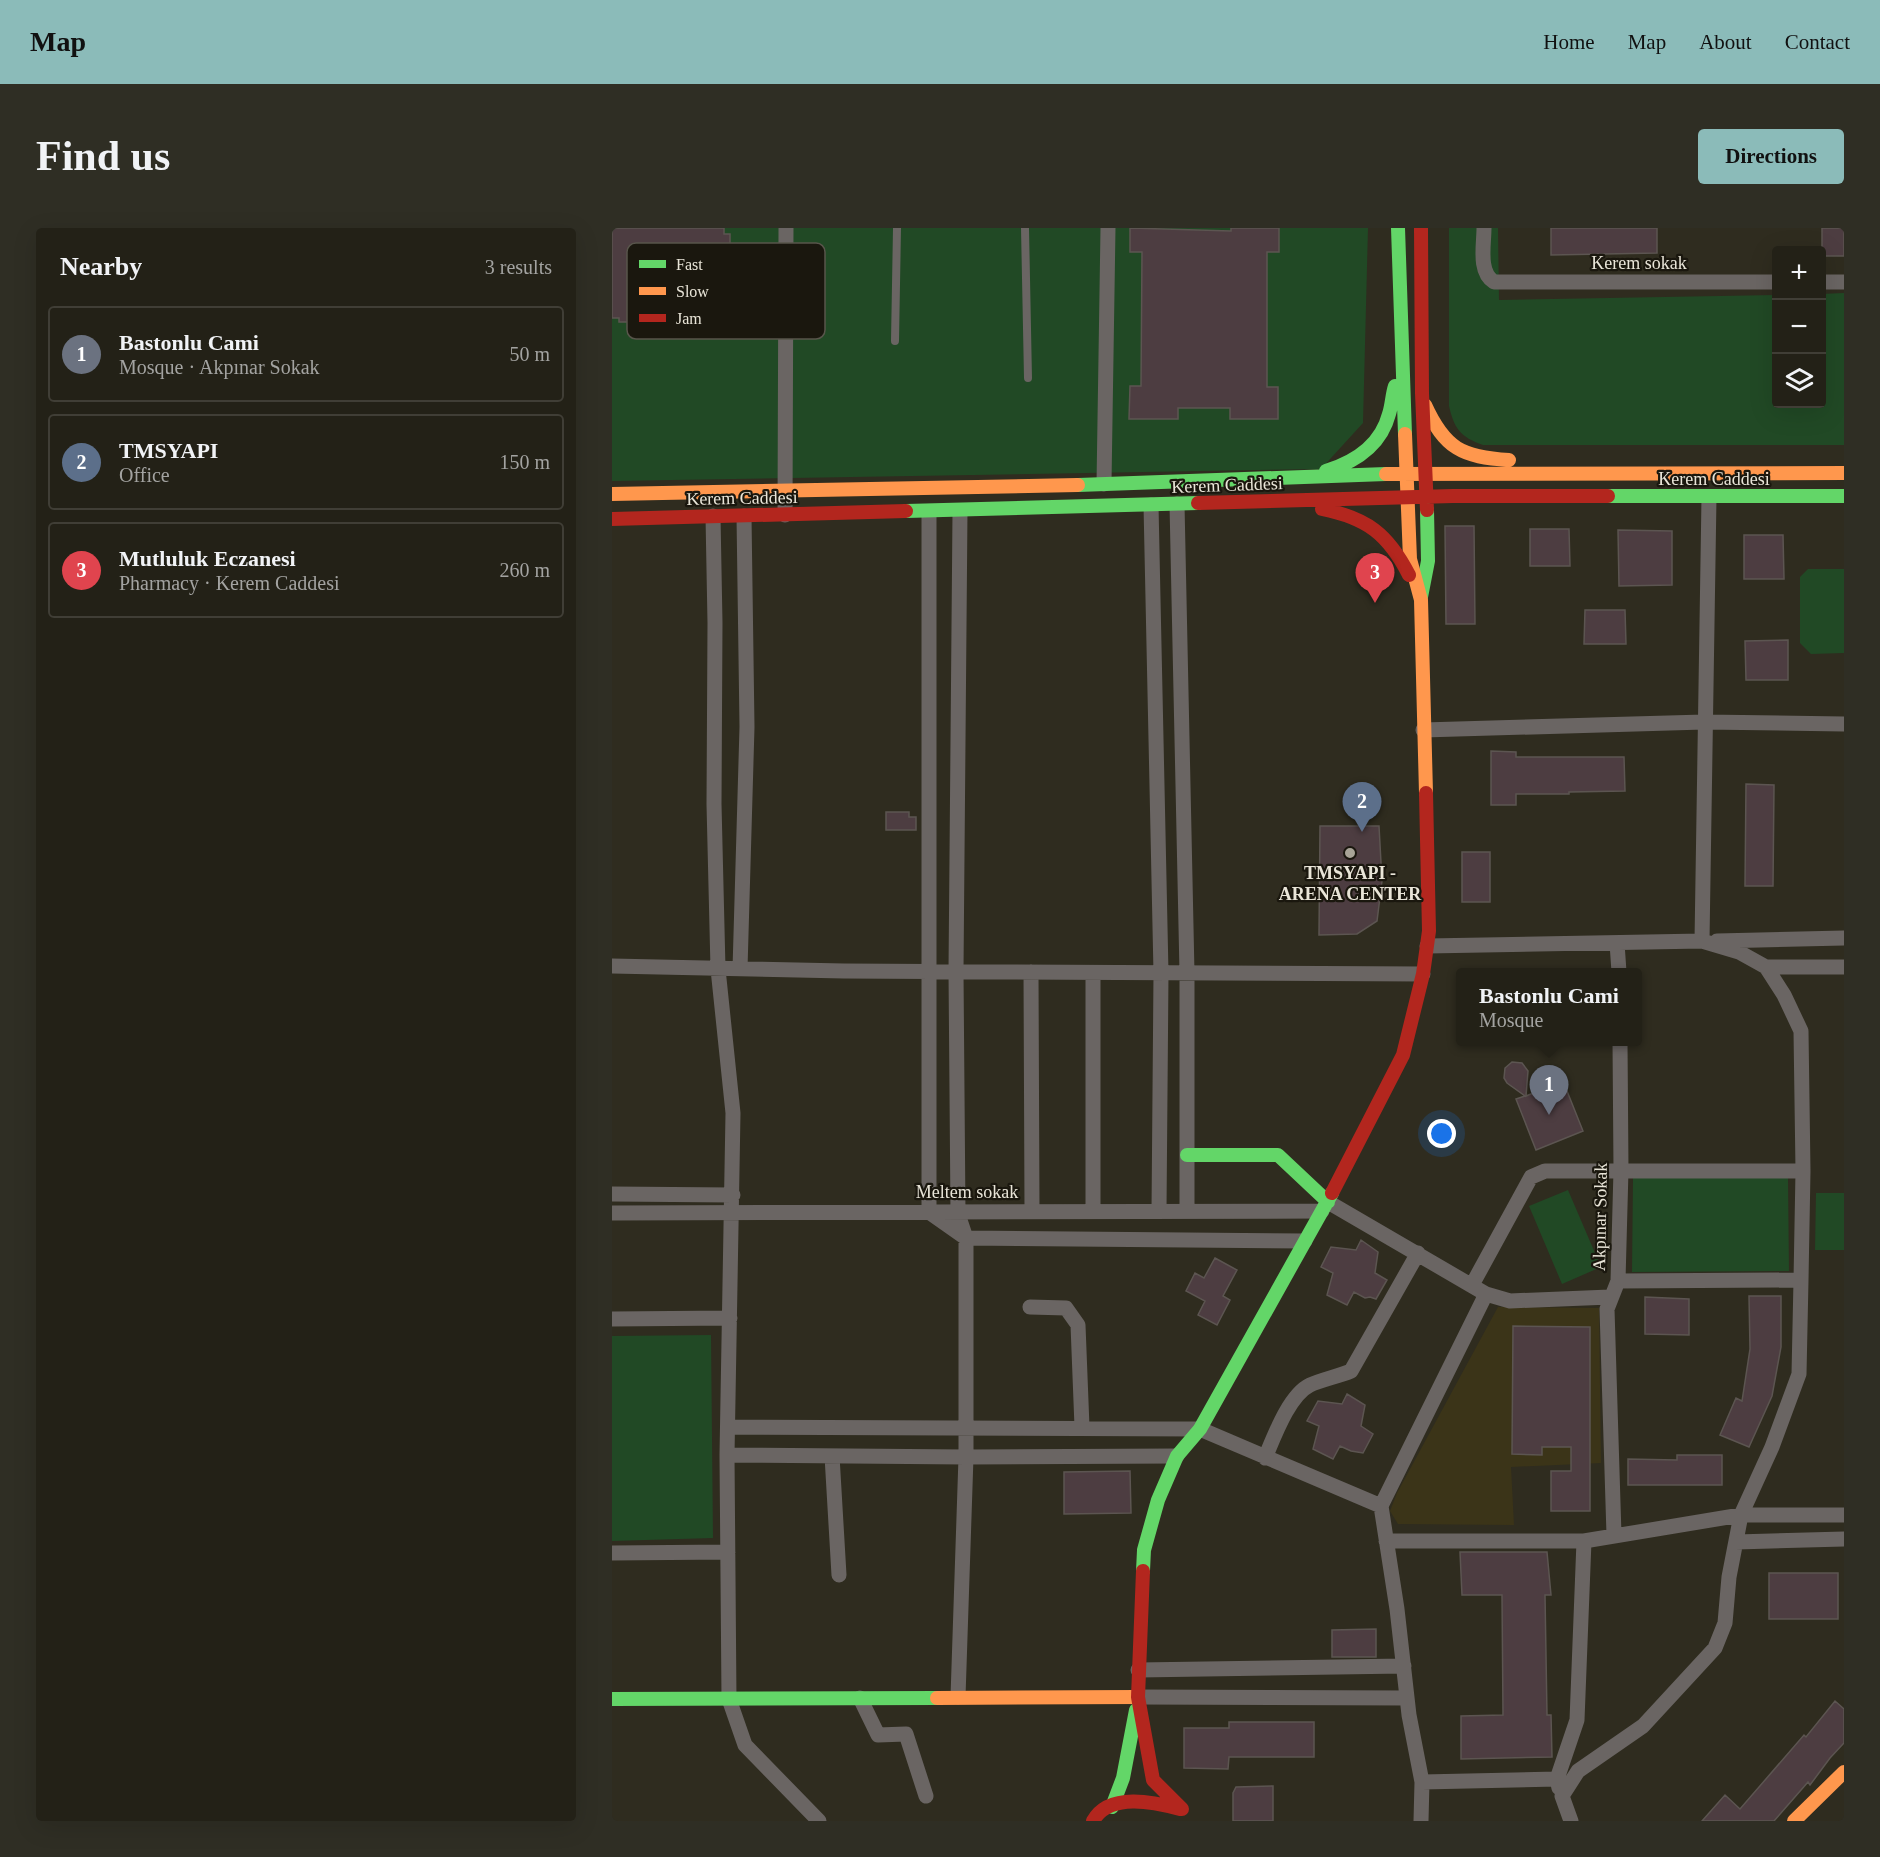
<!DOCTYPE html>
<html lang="en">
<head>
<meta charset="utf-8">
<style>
  :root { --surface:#232117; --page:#2f2e24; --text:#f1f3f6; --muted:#a3a3a1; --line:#403e36; --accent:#8bbbb9 }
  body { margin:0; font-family:"Times New Roman",serif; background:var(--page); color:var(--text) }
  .controls { position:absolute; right:18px; top:18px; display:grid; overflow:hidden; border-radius:6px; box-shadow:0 6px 24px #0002 }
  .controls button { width:54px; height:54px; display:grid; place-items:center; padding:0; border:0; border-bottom:2px solid var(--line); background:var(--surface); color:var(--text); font:30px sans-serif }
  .you { position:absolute; left:830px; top:906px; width:21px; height:21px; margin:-15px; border:4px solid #fff; border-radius:50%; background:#1a73e8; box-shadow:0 0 0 9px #1a73e833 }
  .badge { display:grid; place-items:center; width:39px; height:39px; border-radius:50%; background:var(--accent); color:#fff; font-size:20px; font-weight:700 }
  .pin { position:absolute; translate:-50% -50px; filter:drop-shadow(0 2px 3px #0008) }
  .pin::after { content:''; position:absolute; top:32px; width:21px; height:18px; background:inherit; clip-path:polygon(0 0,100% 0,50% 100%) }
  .popup { position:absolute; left:844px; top:740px; width:186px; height:78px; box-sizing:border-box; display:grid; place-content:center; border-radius:6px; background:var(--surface); filter:drop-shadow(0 2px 4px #0005); font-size:20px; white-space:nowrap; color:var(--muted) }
  .popup b { font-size:22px; color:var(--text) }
  .popup::after { content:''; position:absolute; left:50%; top:100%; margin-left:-12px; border:12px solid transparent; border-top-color:var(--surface) }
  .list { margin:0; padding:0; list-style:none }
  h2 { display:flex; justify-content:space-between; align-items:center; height:78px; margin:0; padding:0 24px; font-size:26px }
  h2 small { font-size:20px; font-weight:400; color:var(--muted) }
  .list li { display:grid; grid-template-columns:39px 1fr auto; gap:18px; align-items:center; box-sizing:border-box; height:96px; margin:0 12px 12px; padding:0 12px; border:2px solid var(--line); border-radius:6px }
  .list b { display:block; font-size:22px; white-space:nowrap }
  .list p { margin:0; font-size:20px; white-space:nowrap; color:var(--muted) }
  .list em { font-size:20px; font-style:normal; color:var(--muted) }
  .icon { flex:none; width:33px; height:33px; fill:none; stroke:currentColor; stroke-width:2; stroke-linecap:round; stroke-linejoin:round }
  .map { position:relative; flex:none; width:1232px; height:1593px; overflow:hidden; border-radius:6px }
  header { display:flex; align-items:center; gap:36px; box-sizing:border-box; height:84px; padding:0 30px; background:var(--accent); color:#111 }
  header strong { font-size:28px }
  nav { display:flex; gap:33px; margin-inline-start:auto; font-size:21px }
  .intro { display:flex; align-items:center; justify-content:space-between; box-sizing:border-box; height:144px; padding:0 36px }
  h1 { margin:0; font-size:42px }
  .button { padding:15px 27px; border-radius:6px; background:var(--accent); color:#111; font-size:21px; font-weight:700 }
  main { display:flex; gap:36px; padding:0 36px }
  aside { flex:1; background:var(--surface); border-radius:6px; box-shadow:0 6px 24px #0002 }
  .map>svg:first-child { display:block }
</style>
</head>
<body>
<header>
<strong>Map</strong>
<nav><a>Home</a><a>Map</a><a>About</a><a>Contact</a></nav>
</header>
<div class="intro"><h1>Find us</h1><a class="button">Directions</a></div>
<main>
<aside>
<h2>Nearby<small>3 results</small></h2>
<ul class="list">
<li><span class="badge" style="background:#6b7280">1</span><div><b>Bastonlu Cami</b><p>Mosque · Akpınar Sokak</p></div><em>50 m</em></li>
<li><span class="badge" style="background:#5c6f8a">2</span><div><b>TMSYAPI</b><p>Office</p></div><em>150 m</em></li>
<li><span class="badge" style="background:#e0444e">3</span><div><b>Mutluluk Eczanesi</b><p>Pharmacy · Kerem Caddesi</p></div><em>260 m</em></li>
</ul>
</aside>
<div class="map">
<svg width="1232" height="1593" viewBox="0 0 1232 1593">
  <rect width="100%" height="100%" fill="#2f2c1f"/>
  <path fill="#3b3418" d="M886,1079L987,1080L989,1235L899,1239L902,1297L786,1296L778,1283L785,1265Z"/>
  <path fill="#214925" d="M0,0H756L751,195L709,241L0,253Z
    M837,0H886L887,72L1164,67V176H1210V66L1232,65V217H871C848,209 842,200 837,178Z
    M1196,341H1232V425L1199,426L1188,415V349Z
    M1021,950H1176L1177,1043L1020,1044Z
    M956,962L989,1039L950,1056L917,978Z
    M1204,965H1232V1022H1203Z
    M99,1107L101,1310L0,1313V1108Z"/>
  <path fill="#4d3d41" stroke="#5c5551" stroke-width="1.5" d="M0,0H112V6H118V44H111V89H101V94H7V90H0Z
    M518,0L619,3V0H667V24H655V159H666V191H618V180H566V191H517L518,158H529L530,24H518Z
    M939,0H1045V25L939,27Z
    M1210,0H1232V28H1210Z
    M833,298H862L863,396H834Z
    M918,301H957L958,338H918Z
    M1006,302L1060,303V357L1007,358Z
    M1132,307H1171L1172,351H1132Z
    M973,382H1013L1014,416H972Z
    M1176,412V452H1134L1133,413Z
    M879,523L904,524V529H1012L1013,563L957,564V566H904V577H879Z
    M1134,556L1162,557L1161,658H1133Z
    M274,584H297V589H304V602H274Z
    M708,598H767L770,653L765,693L745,706L707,707Z
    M850,624H878V674H850Z
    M900,834L910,835L916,843L914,868L951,853L971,903L924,922L904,871L913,868L895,855L892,850L893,840Z
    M749,1012L766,1024L763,1045L775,1052L764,1071L758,1069L753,1070L742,1064L735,1077L715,1067L721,1045L709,1039L719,1019L744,1022Z
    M603,1030L625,1042L611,1068L618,1072L605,1097L586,1087L593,1073L574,1063L583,1045L592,1050Z
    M1137,1068H1169V1119L1160,1168L1137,1219L1108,1207L1124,1170L1130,1173L1138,1121Z
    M1033,1069L1077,1071V1107L1033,1106Z
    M901,1098L978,1099V1283H939V1243H959V1219H930V1227L900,1226Z
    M735,1166L753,1177L749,1198L761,1206L751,1225L739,1223L728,1218L721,1231L701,1221L707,1198L695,1193L706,1173L730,1176Z
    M1065,1227H1110V1257H1016V1231L1065,1232Z
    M518,1243L519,1285L452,1286V1244Z
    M848,1324H935L939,1367H933L935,1487H939L940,1529L849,1531V1488L891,1487L890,1367H850Z
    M1157,1345H1226V1391H1157Z
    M764,1401V1429H720V1402Z
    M1223,1473L1232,1481V1515L1218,1530L1198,1557L1196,1554L1162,1593H1090L1113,1567L1128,1581L1192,1507L1194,1509Z
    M617,1494H702V1529H617L616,1541L572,1540V1500H617Z
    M661,1558V1593H621V1565L624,1559Z"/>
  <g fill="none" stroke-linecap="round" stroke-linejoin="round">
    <path stroke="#6a6563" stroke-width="8" d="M413,0L416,150
      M283,113L285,0"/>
    <path stroke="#6a6563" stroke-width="15" d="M872,0C872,17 866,44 882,54H1164
      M1210,54H1232
      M492,256L496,0
      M565,276L575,745V983
      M539,277L549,745L547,983
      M348,283L344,743L346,986L354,1010L693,1013
      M317,284V984L354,1010V1229L346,1469
      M173,287L174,0
      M101,288L103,395L102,576L106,741L121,885L115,1227L117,1471L133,1517L207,1593
      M811,502L1092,494L1232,496
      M1105,713L1232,710
      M1005,715L1007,744
      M815,718L1090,713L1097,269
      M0,738L232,743L811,746
      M1154,739H1232
      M128,741L135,499L132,288
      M419,744L420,983
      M481,745V983
      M0,966L121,967
      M0,985L710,983
      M1006,1053L1189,1052L1191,943L1189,803L1172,767L1154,739L1127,724L1090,713
      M860,1057L919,949L933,943H1191
      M874,1066L898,1073L998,1069
      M418,1079L454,1080L466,1097L470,1199
      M0,1091L118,1090
      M116,1199L588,1201L769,1278L874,1066L716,974
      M115,1227L354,1229L565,1228
      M220,1228L227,1347
      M653,1230C662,1209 677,1167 698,1157C709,1152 727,1148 739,1143L806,1025
      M769,1278L785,1381L797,1487L810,1554L809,1593
      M1002,1307L995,1081L1006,1053L1009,942L1008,814
      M774,1313H972L1129,1287H1232
      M1124,1314L1232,1311
      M0,1325L116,1324
      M526,1442L792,1438
      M526,1469L795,1470
      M248,1470L266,1507L294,1506L314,1568
      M945,1551L965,1492L972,1313
      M810,1554L945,1551L947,1560
      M959,1593L950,1568L966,1543L1031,1498L1103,1420L1113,1395L1117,1349L1129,1287L1160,1219L1187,1146L1189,1052"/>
    <path stroke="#63d668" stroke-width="14" d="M786,0L793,206
      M714,243C743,234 769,217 777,186C780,177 780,167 783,158
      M466,257L774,246
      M996,268H1232
      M294,283L586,275
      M809,369L816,333L815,282
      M575,927H666L716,974
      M531,1343L532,1322L546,1272L565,1228L588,1201L720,965
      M0,1471L325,1470
      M500,1579L511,1550L524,1482"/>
    <path stroke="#ff974d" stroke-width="14" d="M813,177C833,221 850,229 897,232
      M793,206L798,331L809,372L814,565
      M774,246L1232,245
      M0,266L466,257
      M325,1470L526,1469
      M1182,1593L1232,1544"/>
    <path stroke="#b3261e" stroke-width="14" d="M809,0L810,165L815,282
      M586,275L841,268H996
      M710,281C755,290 776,306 797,347
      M0,291L294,283
      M720,965L791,827L811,746L817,703L814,565
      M531,1343L526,1469L541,1552L570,1581
      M481,1593C497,1564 542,1574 568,1581"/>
  </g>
  <circle fill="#a8a497" stroke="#1a170e" stroke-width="2" cx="738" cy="625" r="6"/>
  <g text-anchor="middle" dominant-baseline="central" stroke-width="4.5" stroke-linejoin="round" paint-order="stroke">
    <g font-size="18" fill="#e9e5d8" stroke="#1a170e">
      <text x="1027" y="35">Kerem sokak</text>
      <text x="1102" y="251">Kerem Caddesi</text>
      <text transform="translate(615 257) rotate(-2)">Kerem Caddesi</text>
      <text transform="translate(130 270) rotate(-1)">Kerem Caddesi</text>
      <text x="355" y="964">Meltem sokak</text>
      <text transform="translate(988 989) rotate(-89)">Akpınar Sokak</text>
    </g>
    <g font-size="18" font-weight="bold" fill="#e9e5d8" stroke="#1a170e">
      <text x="738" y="645">TMSYAPI -<tspan x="738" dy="21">ARENA CENTER</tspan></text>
    </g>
  </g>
  <rect x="15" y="15" width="198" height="96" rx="9" fill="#1a170e" stroke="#58554b" stroke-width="1.5"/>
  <rect x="27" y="32" width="27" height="8" fill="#63d668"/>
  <rect x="27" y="59" width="27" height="8" fill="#ff974d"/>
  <rect x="27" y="86" width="27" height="8" fill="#b3261e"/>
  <g font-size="16" fill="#e9e5d8">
    <text x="64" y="42">Fast</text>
    <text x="64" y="69">Slow</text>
    <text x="64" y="96">Jam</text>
  </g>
</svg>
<div class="controls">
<button>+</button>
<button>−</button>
<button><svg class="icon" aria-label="layers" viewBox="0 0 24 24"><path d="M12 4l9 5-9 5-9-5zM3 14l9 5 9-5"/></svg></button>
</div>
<div class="you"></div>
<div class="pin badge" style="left:937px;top:887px;background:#6b7280">1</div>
<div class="popup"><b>Bastonlu Cami</b>Mosque</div>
<div class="pin badge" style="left:750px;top:604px;background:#5c6f8a">2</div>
<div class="pin badge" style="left:763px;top:375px;background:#e0444e">3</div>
</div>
</main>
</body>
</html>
